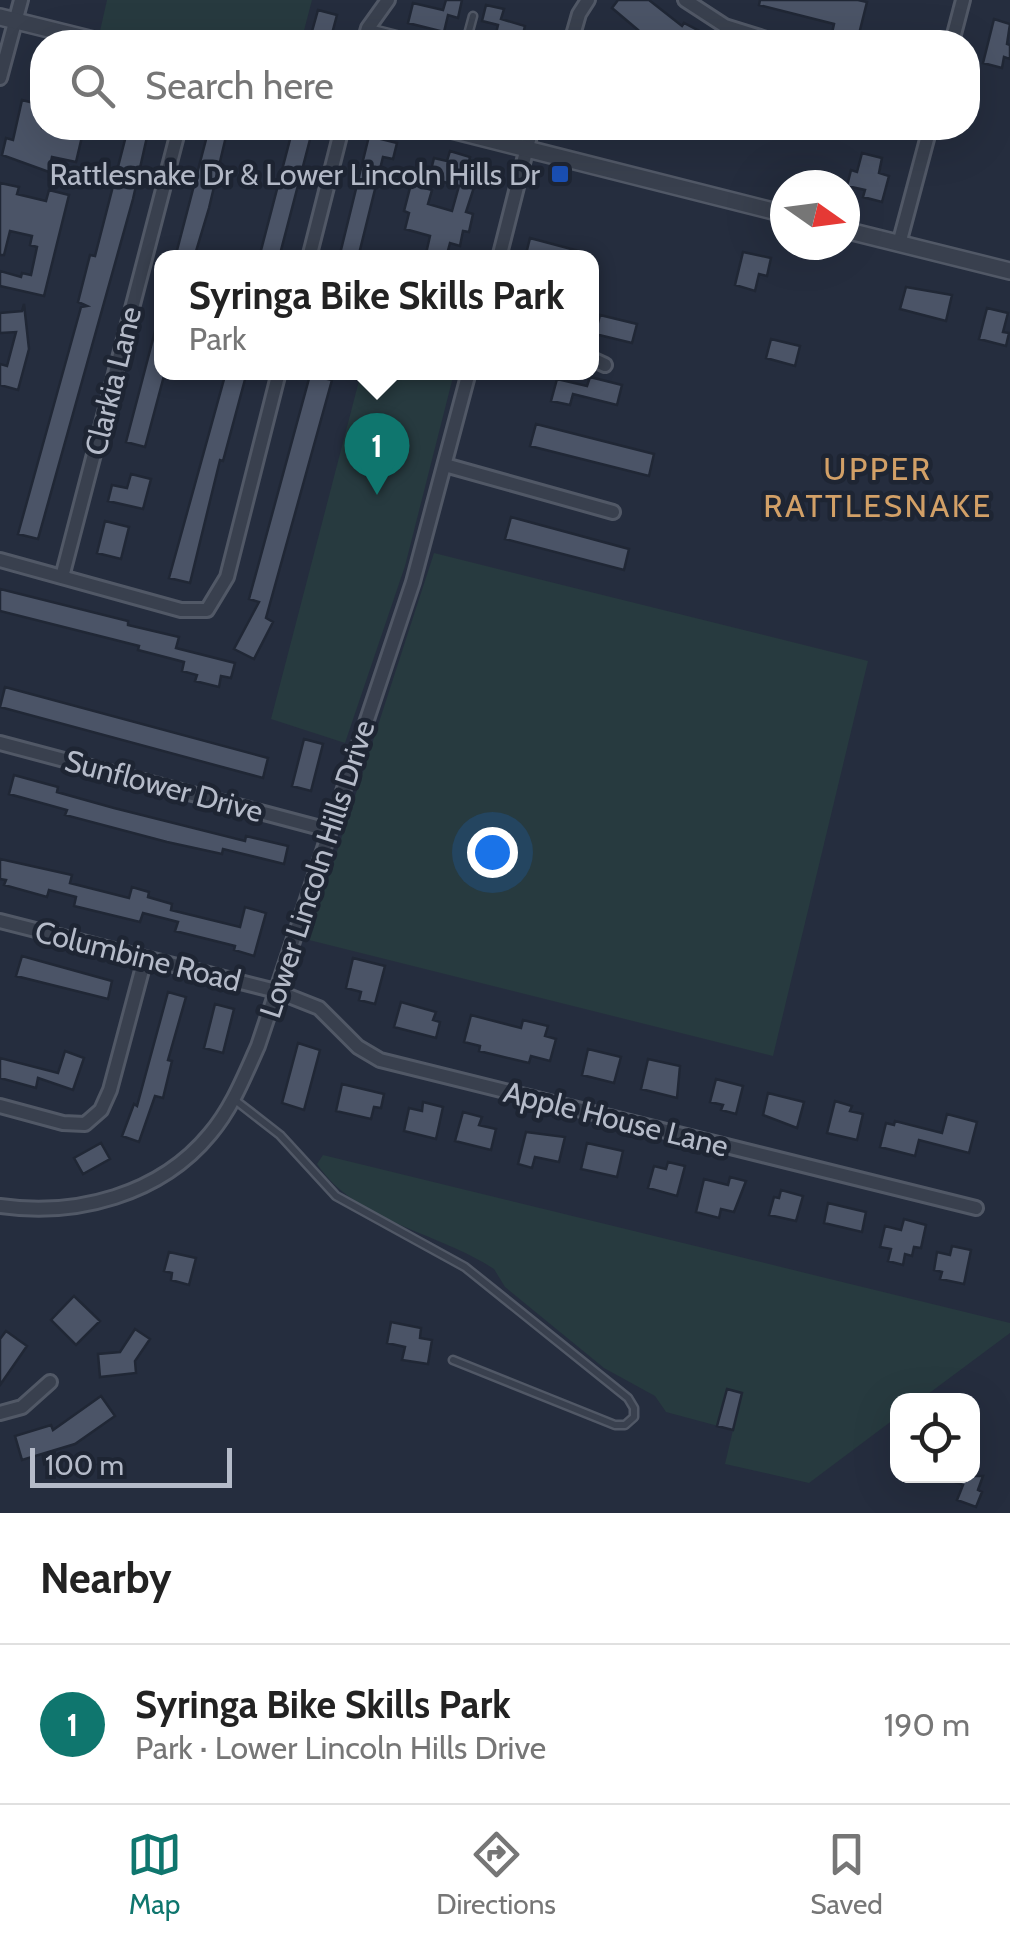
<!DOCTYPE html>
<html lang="en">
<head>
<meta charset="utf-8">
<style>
  :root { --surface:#fff; --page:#f6f6f6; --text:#222; --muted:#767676; --line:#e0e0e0; --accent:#0f766e }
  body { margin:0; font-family:Cabin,sans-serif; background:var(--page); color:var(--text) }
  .controls { position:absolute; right:30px; bottom:30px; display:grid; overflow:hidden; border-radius:20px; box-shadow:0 10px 40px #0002 }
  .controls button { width:90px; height:90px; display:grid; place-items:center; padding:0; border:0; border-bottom:2px solid var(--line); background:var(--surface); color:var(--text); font:50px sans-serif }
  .compass { position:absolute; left:770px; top:170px; width:90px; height:90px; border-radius:50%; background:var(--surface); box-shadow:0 10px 40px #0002; rotate:104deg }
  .scale { position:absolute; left:30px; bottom:25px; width:202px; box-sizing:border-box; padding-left:10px; border:5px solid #b5bbc9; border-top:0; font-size:28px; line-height:35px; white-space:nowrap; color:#b5bbc9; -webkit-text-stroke:8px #1e2533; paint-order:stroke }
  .you { position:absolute; left:492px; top:852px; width:35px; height:35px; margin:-25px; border:8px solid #fff; border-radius:50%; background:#1a73e8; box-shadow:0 0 0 15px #1a73e833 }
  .badge { display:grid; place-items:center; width:65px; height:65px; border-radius:50%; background:var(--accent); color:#fff; font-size:32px; font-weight:700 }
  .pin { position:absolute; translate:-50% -82px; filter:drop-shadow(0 2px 5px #0008) }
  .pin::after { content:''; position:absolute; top:52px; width:35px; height:30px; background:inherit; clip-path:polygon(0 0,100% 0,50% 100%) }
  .popup { position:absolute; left:154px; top:250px; width:445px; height:130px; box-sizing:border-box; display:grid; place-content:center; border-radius:20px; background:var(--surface); filter:drop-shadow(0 2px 8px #0005); font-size:32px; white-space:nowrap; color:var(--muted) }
  .popup b { font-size:38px; color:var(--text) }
  .popup::after { content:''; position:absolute; left:50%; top:100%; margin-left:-20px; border:20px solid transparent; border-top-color:var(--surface) }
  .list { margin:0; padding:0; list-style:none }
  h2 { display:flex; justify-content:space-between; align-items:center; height:130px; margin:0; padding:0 40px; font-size:42px }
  h2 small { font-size:32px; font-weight:400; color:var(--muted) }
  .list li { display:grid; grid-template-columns:65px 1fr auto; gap:30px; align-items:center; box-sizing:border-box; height:160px; padding:0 40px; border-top:2px solid var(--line) }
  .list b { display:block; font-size:38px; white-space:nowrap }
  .list p { margin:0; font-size:32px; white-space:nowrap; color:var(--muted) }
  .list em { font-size:32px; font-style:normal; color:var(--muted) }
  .icon { flex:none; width:55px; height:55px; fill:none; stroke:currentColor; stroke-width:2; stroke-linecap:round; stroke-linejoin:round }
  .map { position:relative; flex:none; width:1010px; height:1513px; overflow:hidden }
  .search { position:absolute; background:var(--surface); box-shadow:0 10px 40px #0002; left:30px; right:30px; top:30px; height:110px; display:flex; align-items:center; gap:25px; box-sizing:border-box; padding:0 35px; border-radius:40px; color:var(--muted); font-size:38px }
  .sheet { height:290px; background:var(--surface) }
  nav { display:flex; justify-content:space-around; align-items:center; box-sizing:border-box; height:140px; border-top:2px solid var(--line); background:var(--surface); font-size:28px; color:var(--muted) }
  nav a { display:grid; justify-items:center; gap:5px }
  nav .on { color:var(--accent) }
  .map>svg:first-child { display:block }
</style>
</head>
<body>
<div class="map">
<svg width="1010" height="1513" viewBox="0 0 1010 1513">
  <rect width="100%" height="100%" fill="#252d3e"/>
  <path fill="#273a3f" d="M107,0H312L301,42H147L100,31Z
    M361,373H454L405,566L345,743L271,719Z
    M434,553L868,661L773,1056L305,939L331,870Z
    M323,1155L1010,1323V1333L920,1400H898L897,1417L809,1483L725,1464L733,1430L666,1412L655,1396L604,1368L505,1287L494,1269C438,1232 356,1222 317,1164Z"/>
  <path fill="#4b5467" stroke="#202735" stroke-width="2.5" d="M446,0H462L458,18L448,15L444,32L408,23L413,3L443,10Z
    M618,0H649L682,26L684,23L707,35L703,42H642L633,36L638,30L612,8Z
    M760,0H858L867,2L857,42H841L843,36L832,33L834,24L759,5Z
    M486,5L504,9L501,19L525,26L521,42H494L498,25L482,21Z
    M318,10L337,15L333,30L341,33L338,42H309Z
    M994,19L1010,24L1007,44L1010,45V59L1004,57L1002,68L983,63Z
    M22,100L42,105V128H84L76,162L52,157L49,172L2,155L6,138L13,140Z
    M128,128H149L133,199L38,539L18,534L81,307L87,306L78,302L90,255L95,256Z
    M209,128H228L209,208L194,258H175Z
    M293,128H313L279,258H259Z
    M369,136L397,143L393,159L383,157L358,258H339Z
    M450,151L470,157L468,166L480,169L466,212L473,214L469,232L463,231L460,246L450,243L446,258H425L430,236L405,229L409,213L404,211L411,184L432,190L428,204L452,211L459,186L429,178L434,158L447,161Z
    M862,153L882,158L879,173L889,176L882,202L863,197L865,190L847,186L851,170L857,172Z
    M0,183L19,187L17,194L46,201L49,190L69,195L44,296L0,286V271L21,277L22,273L31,275L37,247L30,245L32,236L10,231L4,255H0Z
    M530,238L590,254V258H525Z
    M743,252L771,258L767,276L759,274L755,291L735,285Z
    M906,287L952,295L946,321L900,309Z
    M24,304L29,349L18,390L0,385V364L7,366L16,332L0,333V313L22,311Z
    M987,308L1008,313L1003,332L1009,333L1006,346L979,339Z
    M600,315L637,324L632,343L595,334Z
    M158,320L162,321V372H165L145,447L126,442Z
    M771,339L800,346L795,366L766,358Z
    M226,372H247L223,461L220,460L190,583L169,578Z
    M310,375L332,380L266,618L273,622L254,659L234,649L259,602L249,599Z
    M590,377L622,385L617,405L573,394L570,405L551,401L557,379L587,386Z
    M536,424L654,454L649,476L530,446Z
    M131,474L151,479L143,509L108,501L112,485L127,488Z
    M511,517L629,549L624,570L505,539Z
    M105,521L129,527L121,559L97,553Z
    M0,589L128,621V625L179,637L176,648L235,663L231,678L221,676L219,687L195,681L197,675L182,671L184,662L138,650L139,646L0,611Z
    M5,687L268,758L263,778L0,707Z
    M304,739L323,744L311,791L292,786Z
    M14,775L58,787L57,792L114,808L245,841L246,836L288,846L284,864L223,849L222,854L167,842L65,815L67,810L9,794Z
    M0,859L72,875L70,883L129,898L132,887L149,892L148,897L172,904L171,910L240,927L245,907L266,913L254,956L234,950L235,946L175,931L178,922L143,913L140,922L74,906L76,897L49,890L47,897L4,885L6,880L0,879Z
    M22,956L112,981L108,999L16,976Z
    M353,958L385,966L375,1004L359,1000L361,992L346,988Z
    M168,992L186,997L168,1060L172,1061L163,1098L155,1096L139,1142L122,1136L134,1104L137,1106Z
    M401,1002L436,1012L433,1020L440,1022L436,1038L394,1027Z
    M215,1004L234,1009L223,1053L204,1048Z
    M471,1015L521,1028L523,1020L548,1026L545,1036L556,1039L550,1061L531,1056L529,1063L479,1051L480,1046L464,1042Z
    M298,1043L320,1050L304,1110L282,1103Z
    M588,1049L621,1057L614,1083L582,1075Z
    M65,1051L84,1058L73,1090L38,1078L36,1088L0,1078V1058L58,1073Z
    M648,1059L680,1066L677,1098L641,1089Z
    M716,1079L743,1086L736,1114L721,1110L723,1105L710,1102Z
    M342,1084L384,1094L381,1108L374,1107L371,1119L336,1111Z
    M768,1093L804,1102L797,1128L763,1115Z
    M835,1101L852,1106L850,1111L863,1114L857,1140L827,1133Z
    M423,1102L443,1107L436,1139L404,1131L409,1108L422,1111Z
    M463,1112L482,1117L479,1125L496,1129L491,1150L455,1141Z
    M947,1114L977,1122L969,1153L919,1140L915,1156L880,1147L886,1123L894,1125L895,1121L942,1133Z
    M526,1132L565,1137L559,1162L535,1157L532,1168L518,1164Z
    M101,1143L110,1159L83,1174L74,1158Z
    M587,1143L623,1151L617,1177L581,1169Z
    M668,1162L685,1166L677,1196L648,1188L654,1166L666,1169Z
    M730,1177L746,1181L734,1212L721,1209L719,1218L696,1212L704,1179L728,1185Z
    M781,1190L803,1196L796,1221L769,1215L774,1197L779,1198Z
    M828,1203L866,1212L862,1232L824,1223Z
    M904,1219L926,1225L921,1248L914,1247L912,1256L905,1254L903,1265L888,1261L891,1249L880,1247L885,1226L901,1230Z
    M952,1246L971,1250L964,1284L940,1279L942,1272L934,1270L937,1252L950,1255Z
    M169,1252L196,1258L189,1285L171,1280L172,1273L164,1271Z
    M74,1296L100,1321L76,1345L51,1320Z
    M391,1322L421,1328L420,1338L432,1340L428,1364L402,1360L405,1347L387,1343Z
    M135,1329L150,1339L135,1361L136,1373L100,1377L98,1354L120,1352Z
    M6,1331L27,1346L0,1385V1339Z
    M727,1389L742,1393L733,1430L717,1426Z
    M101,1396L115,1416L75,1444L22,1460L15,1436L51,1425L53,1430Z
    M940,1476H983L978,1490L982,1492L976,1507L957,1500L963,1485Z"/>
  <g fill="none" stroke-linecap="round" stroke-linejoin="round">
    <g stroke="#515866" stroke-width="11">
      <path id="service" d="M369,28L424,42
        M466,42L473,16
        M235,1100L280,1135L336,1196L465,1267L628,1398L634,1408V1417L625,1425H615L453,1360"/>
    </g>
    <g stroke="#515866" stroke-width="18">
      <path id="minor" d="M685,0L725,26L776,42
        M364,42L368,28L388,0
        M571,42L579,14L588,0
        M952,42L963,0
        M0,78L21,0
        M899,244L930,128
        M309,258L342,128
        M499,258L532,128
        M592,359L605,365
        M445,465L613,512
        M0,560L181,610H207L227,577L279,372
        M62,577L179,128
        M0,743L328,830
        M0,921L276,991L319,1008L358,1047L380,1060L976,1208
        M0,1106L63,1123L85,1124L101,1110L110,1090L145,959
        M0,1206C76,1217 160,1195 210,1134C232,1108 244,1077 258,1046L413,582L469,372
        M0,1413L22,1407L50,1382"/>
    </g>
    <g stroke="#515866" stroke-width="20">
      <path id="tertiary" d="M0,17L101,42
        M444,128L785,214
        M845,230L1010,271"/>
    </g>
    <use href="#service" stroke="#39404e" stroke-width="6"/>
    <use href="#minor" stroke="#39404e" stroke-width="12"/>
    <use href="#tertiary" stroke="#39404e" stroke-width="15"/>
  </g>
  <rect fill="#1a4fb4" stroke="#1e2533" stroke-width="4" x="550" y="164" width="20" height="20" rx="5"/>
  <g text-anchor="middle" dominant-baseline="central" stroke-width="9" stroke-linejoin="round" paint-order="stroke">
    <g font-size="30" fill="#b5bbc9" stroke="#1e2533" text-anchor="end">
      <text x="540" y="174">Rattlesnake Dr &amp; Lower Lincoln Hills Dr</text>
    </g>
    <g font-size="30" fill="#b5bbc9" stroke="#1e2533">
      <text transform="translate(113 381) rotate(-76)">Clarkia Lane</text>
      <text transform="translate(164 786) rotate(15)">Sunflower Drive</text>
      <text transform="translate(317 869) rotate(-72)">Lower Lincoln Hills Drive</text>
      <text transform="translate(138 956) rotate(14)">Columbine Road</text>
      <text transform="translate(616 1119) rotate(14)">Apple House Lane</text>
    </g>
    <g font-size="32" letter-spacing="2.5" fill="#d2a067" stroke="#1e2533">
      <text x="878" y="468">UPPER<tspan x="878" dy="37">RATTLESNAKE</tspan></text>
    </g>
  </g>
</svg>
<div class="controls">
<button><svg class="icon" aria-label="locate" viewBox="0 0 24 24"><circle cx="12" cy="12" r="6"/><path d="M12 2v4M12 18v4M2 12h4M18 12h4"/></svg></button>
</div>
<svg class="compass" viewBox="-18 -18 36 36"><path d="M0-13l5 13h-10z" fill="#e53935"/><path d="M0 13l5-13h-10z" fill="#767676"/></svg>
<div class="scale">100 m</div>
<div class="you"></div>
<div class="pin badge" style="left:377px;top:495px">1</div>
<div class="popup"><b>Syringa Bike Skills Park</b>Park</div>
<div class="search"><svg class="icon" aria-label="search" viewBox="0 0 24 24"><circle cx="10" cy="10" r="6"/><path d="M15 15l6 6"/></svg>Search here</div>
</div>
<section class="sheet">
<h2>Nearby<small></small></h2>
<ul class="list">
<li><span class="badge">1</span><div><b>Syringa Bike Skills Park</b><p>Park · Lower Lincoln Hills Drive</p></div><em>190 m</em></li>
</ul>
</section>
<nav>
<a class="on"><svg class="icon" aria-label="map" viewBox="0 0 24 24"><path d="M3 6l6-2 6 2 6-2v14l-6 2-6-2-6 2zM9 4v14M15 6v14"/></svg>Map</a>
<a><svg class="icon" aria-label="directions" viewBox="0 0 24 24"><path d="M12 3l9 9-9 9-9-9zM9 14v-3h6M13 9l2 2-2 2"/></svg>Directions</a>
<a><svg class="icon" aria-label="saved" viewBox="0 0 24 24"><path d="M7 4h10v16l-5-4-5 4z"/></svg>Saved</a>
</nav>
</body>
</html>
